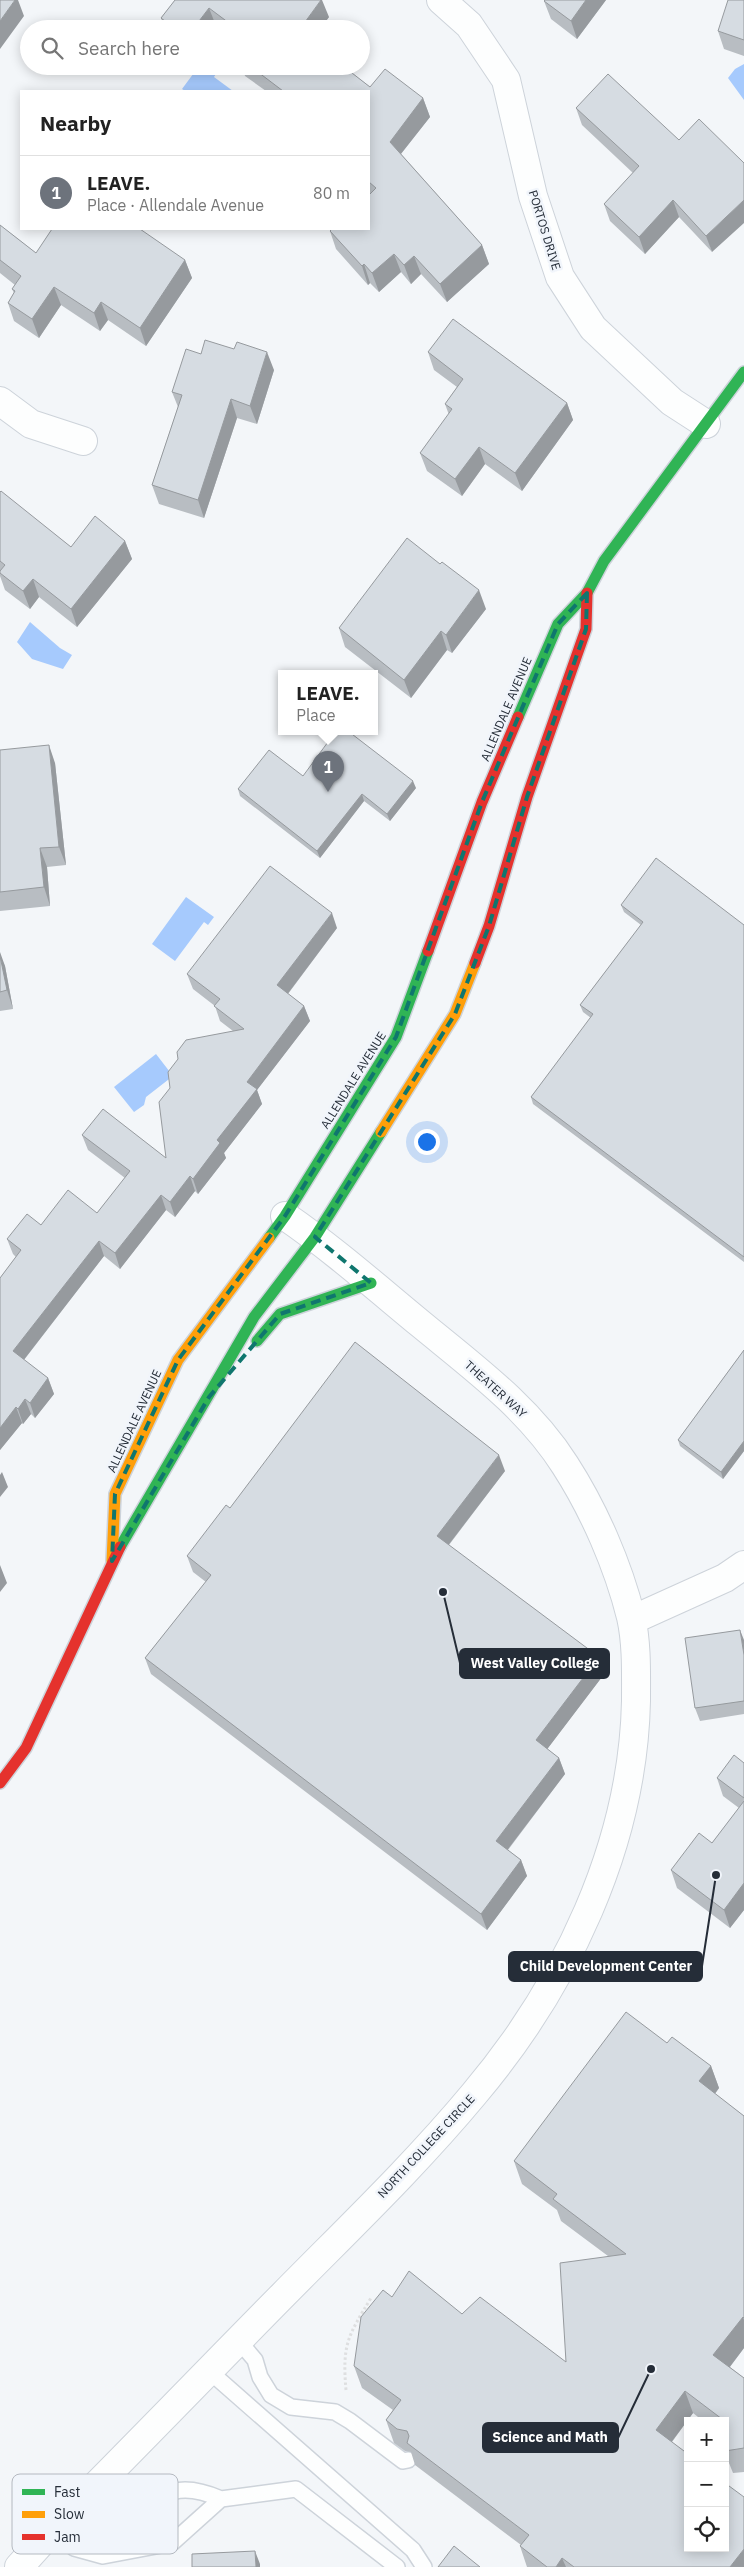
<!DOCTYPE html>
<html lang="en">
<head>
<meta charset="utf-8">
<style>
  :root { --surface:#fff; --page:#f2f2f2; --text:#222; --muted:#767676; --line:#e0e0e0; --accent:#6d737c }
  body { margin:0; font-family:"IBM Plex Sans",sans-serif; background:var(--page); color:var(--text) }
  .controls { position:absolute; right:15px; bottom:15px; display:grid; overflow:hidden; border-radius:0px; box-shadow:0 2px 12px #0003 }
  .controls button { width:45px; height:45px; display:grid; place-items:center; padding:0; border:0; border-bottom:1px solid var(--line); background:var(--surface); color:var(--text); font:25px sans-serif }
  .you { position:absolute; left:426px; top:1141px; width:18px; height:18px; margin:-12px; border:4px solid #fff; border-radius:50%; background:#1a73e8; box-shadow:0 0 0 8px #1a73e833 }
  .badge { display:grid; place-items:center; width:32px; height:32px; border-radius:50%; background:var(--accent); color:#fff; font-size:16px; font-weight:700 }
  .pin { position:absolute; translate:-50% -41px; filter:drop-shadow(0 1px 2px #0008) }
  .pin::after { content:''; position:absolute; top:26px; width:18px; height:15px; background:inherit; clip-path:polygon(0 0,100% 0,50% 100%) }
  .popup { position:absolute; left:278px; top:670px; width:100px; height:65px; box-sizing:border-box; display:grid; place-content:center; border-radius:0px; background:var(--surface); filter:drop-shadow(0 1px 4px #0005); font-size:16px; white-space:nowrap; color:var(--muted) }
  .popup b { font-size:19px; color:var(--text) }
  .popup::after { content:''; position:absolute; left:50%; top:100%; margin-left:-10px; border:10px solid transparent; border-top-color:var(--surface) }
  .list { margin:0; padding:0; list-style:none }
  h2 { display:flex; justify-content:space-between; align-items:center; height:65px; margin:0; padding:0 20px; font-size:21px }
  h2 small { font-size:16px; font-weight:400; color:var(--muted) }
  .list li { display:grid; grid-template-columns:32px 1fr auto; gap:15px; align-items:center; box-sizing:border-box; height:75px; padding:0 20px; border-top:1px solid var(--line) }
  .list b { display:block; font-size:19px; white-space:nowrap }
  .list p { margin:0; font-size:16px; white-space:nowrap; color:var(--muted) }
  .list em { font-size:16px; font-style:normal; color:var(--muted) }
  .icon { flex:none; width:28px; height:28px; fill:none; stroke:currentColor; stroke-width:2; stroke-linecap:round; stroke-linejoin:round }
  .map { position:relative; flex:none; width:744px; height:2567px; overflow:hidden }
  .search { position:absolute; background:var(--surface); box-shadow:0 2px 12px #0003; left:20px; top:20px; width:350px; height:55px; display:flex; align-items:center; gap:12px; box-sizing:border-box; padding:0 18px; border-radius:28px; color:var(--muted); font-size:19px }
  .panel { position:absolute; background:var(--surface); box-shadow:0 2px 12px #0003; left:20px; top:90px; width:350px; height:140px; border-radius:0px }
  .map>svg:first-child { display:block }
</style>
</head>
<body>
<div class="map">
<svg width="744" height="2567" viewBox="0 0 744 2567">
  <rect width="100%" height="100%" fill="#f3f6f9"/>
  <path fill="#a6cafd" d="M744,64V100L728,78L735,69Z
    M199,66H214L219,69L214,77L233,91H185L182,89Z
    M30,622L60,648L72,655L63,669L32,659L17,642Z
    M186,897L214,917L208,925L204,922L175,961L152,944Z
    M156,1054L173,1076L146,1097L144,1105L134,1112L114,1087Z"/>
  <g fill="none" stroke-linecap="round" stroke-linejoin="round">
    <g stroke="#cdd3da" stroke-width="18">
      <path id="lane" d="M238,2340L255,2360L260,2377L271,2395L291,2407L335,2412L350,2421L403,2461L408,2460
        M208,2370L413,2550L424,2567
        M56,2526L74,2548L103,2556L172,2543L221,2499L296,2489L397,2567
        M139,2549C148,2496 170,2477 221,2499"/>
    </g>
    <g stroke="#cdd3da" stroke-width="30">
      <path id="street" d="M441,0L469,25L506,80L533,196L560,277L593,328L672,402L706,424
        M0,401L31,424L83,441
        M632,1620L725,1578L744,1565
        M19,2567L56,2526C133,2449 208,2371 284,2294C348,2229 415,2165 474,2094C566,1985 633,1845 636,1701C636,1673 637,1644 631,1617C618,1565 594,1510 565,1465C529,1408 473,1367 422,1325C377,1288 333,1249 285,1216"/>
    </g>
    <g stroke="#cdd3da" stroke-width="14">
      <path id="fast" d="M518,717L558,624L587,593L604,561L744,372
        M269,1238L285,1216L396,1037L428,951
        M257,1341L280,1314L371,1283
        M120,1547L254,1317L315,1237L381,1132"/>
    </g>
    <g stroke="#cdd3da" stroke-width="14">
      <path id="slow" d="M381,1132L455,1014L475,963
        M112,1561L115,1494L178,1360L269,1238"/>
    </g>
    <g stroke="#cdd3da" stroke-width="14">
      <path id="jam" d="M428,951L482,802L518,717
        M475,963L489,926L527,797L586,629L587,593
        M0,1783L26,1748L120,1547"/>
    </g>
    <path stroke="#dedfe0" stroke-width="3" stroke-dasharray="2.5 2.5" stroke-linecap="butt" d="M346,2390C342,2344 348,2336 371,2298"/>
    <use href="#lane" stroke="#fdfefe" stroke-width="15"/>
    <use href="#street" stroke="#fdfefe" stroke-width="28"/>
    <use href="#fast" stroke="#30b455" stroke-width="11"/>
    <use href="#slow" stroke="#ff9f0a" stroke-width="11"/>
    <use href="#jam" stroke="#e5322d" stroke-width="11"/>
  </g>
  <path fill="#b8bdc2" d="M175,0L329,17L320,29H219L216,26L214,29H165L161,18Z
    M545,0H606L577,39L551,19L544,1Z
    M744,0V56L724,49L718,31Z
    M242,66H343L370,87L423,98L430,117L401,154L482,245L489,264L447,302L421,274L411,284L401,272L379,292L370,283L368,285L336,249L330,231L369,229V91H266L245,76Z
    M576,108L679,140L712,252L679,217L645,254L610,221L604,204L633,173L582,125Z
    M0,225L36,253L185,260L192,278L146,346L108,320L100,331L61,305L39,338L14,321L8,303L14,293L12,289L15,285L0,273Z
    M428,352L567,403L573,420L522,491L485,464L462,496L427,471L420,453L449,415L445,404L457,387L434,370Z
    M201,354L274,370L257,424L237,418L204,518L159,504L152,485L178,407L172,392Z
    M0,492L71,547L125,541L132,559L77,627L39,597L30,609L5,590L0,576Z
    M486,609L452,653L447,650L411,698L345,647L339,628Z
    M0,750L55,763L66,865L47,867L50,906L0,911Z
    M303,776L416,788L390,821L364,801L320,858L240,796L238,789Z
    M621,905L744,925V1262L533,1104L531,1097L591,1018L583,1012L580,1005L641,925L624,912Z
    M337,928L288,994L304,1006L310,1021L257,1090L262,1104L224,1153L226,1158L198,1194L195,1191L175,1217L166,1210L120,1269L104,1256L24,1360L48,1378L54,1394L35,1418L31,1414L23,1424L22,1423L0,1450V1278L16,1257L13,1254L7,1239L41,1225L97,1213L125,1178L88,1150L82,1135L166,1158L233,1031L220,1021L215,1006L193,989L187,974Z
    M0,956L5,966L13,1009L0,1011Z
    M744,1350V1451L723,1479L680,1446L678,1440Z
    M505,1471L449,1545L605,1673L547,1749L559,1758L565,1774L508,1850L521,1860L527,1876L487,1930L151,1674L145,1658L206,1582L193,1572L187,1556L230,1508Z
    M744,1640V1714L700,1721L695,1708Z
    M744,1763V1910L730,1928L677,1888L671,1870L712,1843L739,1808L723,1796L717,1778Z
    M667,2043L711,2066L719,2088L715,2094L744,2116V2348L730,2367L744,2378V2472L733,2473L725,2453V2421H703L693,2413L672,2442L744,2567H527L520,2546L521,2545L415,2465L411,2452L405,2451L394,2443L386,2420L393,2410L362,2388L354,2366L392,2297L462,2314L566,2362L608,2256L561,2221L557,2210L522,2184L514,2161Z"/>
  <path fill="#969a9e" d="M15,0H18L24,16L0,49V21Z
    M321,0H322L329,17L320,29H300Z
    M586,0H606L577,39L571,21Z
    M209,8L216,26L214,29H193Z
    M423,98L430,117L396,160L390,142Z
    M673,200L679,217L645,254L639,237Z
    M744,200V223L712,252L706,236Z
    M482,245L489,264L447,302L440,284Z
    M394,254L401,272L379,292L372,273Z
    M414,256L421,274L411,284L404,265Z
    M185,260L192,278L146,346L140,328Z
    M364,264L370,283L368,285L362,266Z
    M54,287L61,305L39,338L32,319Z
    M101,302L108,320L100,331L94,313Z
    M267,352L274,370L257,424L250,406Z
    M231,399L237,418L204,518L198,500Z
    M567,403L573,420L522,491L515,473Z
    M479,447L485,464L462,496L455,479Z
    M125,541L132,559L77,627L71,609Z
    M33,579L39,597L30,609L23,591Z
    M479,590L486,609L452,653L446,635Z
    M441,631L447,650L411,698L404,680Z
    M49,745L55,763L66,865L59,847Z
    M413,781L416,788L390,821L387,814Z
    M362,794L364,801L320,858L317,851Z
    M40,848L47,867L50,906L44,887Z
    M332,913L337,928L283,1000L277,985Z
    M0,952L5,966L13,1009L7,990L0,956Z
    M304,1006L310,1021L257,1090L262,1104L224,1153L226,1158L198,1194L193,1179L217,1140L247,1082Z
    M190,1176L195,1191L175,1217L170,1202Z
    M161,1195L166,1210L120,1269L115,1253Z
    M99,1241L104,1256L19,1366L13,1351Z
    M48,1378L54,1394L35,1418L30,1403Z
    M25,1399L31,1414L23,1424L18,1409Z
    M16,1407L22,1423L0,1450V1428Z
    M744,1441V1451L723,1479L721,1472Z
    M499,1455L505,1471L443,1552L437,1536Z
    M2,1472L8,1487L0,1497V1475Z
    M0,1565L7,1583L0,1592Z
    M740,1630L744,1640V1655Z
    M599,1657L605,1673L542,1756L536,1740Z
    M559,1758L565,1774L502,1857L496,1841Z
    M521,1860L527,1876L487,1930L481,1914Z
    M744,1883V1910L730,1928L724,1910Z
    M711,2066L719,2088L707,2104L699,2081Z
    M743,2317L744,2320V2348L722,2377L713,2355Z
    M685,2391L693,2413L664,2452L656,2430Z
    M744,2549V2567H730Z
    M255,2551L260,2564V2567H256Z
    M562,2558L566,2567H556Z"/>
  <path fill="#d6dce2" stroke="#969a9e" d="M0,0H15L0,21Z
    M175,0H321L300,29H237L209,8L193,29H175L161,18Z
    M545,0H586L571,21L544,1Z
    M728,0H744V40L718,31Z
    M250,66H343L370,87L385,69L423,98L390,142L482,245L440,284L414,256L404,265L394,254L372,273L364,264L362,266L330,231L332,229H369V195L376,188L369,182V91H283Z
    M608,74L679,140L699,119L744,163V200L706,236L673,200L639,237L604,204L639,166L576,108Z
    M0,225L36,253L52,229H140L185,260L140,328L101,302L94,313L54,287L32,319L8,303L15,291L12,289L21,276L0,260Z
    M453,319L567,403L515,473L479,447L455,479L420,453L452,409L445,404L463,379L428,352Z
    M205,340L234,349L237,342L267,352L250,406L231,399L198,500L152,485L182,395L172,392L186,349L201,354Z
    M1,491L71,547L95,516L125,541L71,609L33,579L23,591L0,573V571L5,565L0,561V492Z
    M407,538L440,564L442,562L479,590L446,635L441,631L404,680L339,628Z
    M336,731H348L413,781L387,814L362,794L317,851L238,789L269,750L303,776Z
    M49,745L59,847L40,848L44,887L0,892V750Z
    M656,858L744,925V1257L531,1097L593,1014L580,1005L643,922L621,905Z
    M270,866L332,913L277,985L304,1006L247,1082L257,1089L217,1140L220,1143L193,1179L190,1176L170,1202L161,1195L115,1253L99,1241L13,1351L48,1378L30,1403L25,1399L18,1409L16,1407L0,1428V1278L21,1250L7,1239L27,1214L41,1225L68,1190L97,1213L130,1171L82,1135L103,1109L166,1158L159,1102L170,1088L168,1072L178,1059L177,1052L186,1040L244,1029L214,1006L220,999L187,974Z
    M0,956L7,990L0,992Z
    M355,1342L499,1455L437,1536L599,1657L536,1740L559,1758L496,1841L521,1860L481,1914L145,1658L211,1575L187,1556L226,1505L230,1508Z
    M744,1350V1441L721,1472L678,1440Z
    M740,1630L744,1655V1701L695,1708L685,1638Z
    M734,1755L744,1763V1798L717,1778Z
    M744,1801V1883L724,1910L671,1870L699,1833L712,1843Z
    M626,2012L667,2043L672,2037L711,2066L699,2081L744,2116V2318L743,2317L713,2355L744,2378V2448L725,2451V2421H722V2419L685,2391L656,2430L688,2454V2548H725V2483L744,2497V2549L730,2567H574L562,2558L556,2567H547L520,2546L529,2535L407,2443L409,2436L407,2431L397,2429L386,2420L401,2400L354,2366L361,2317L383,2290L392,2297L409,2271L462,2314L480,2297L566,2362L560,2263L626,2254L553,2199L557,2194L514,2161Z
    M454,2546L480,2567H438Z
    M255,2551L256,2567H192V2554Z"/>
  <path fill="none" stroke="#0f766e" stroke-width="4" stroke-dasharray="10 6" stroke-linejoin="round" d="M587,593L586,629L527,797L489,926L455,1014L315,1237L371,1283L280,1314L209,1397L112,1561L115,1494L178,1360L285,1216L396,1037L482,802L558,624Z"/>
  <g text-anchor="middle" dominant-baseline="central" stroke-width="5" stroke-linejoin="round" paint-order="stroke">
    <g font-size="12" fill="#252d38" stroke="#f1f5fb">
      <text transform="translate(545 230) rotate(73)">PORTOS DRIVE</text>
      <text transform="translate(506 709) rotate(-67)">ALLENDALE AVENUE</text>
      <text transform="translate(353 1080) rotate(-58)">ALLENDALE AVENUE</text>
      <text transform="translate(496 1389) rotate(42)">THEATER WAY</text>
      <text transform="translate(134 1421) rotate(-65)">ALLENDALE AVENUE</text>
      <text transform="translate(426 2146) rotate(-47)">NORTH COLLEGE CIRCLE</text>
    </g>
  </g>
  <rect x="12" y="2474" width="166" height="80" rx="8" fill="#f1f5fb" stroke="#b4b9c0" stroke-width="1"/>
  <rect x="22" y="2489" width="23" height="6" fill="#30b455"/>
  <rect x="22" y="2511" width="23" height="7" fill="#ff9f0a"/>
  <rect x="22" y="2534" width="23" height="6" fill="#e5322d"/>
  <g font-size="14" fill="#252d38">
    <text x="54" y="2497">Fast</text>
    <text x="54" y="2519">Slow</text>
    <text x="54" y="2542">Jam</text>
  </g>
  <path fill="none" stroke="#252d38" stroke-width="2" d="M443 1592L460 1663M716 1875L702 1966M651 2369L618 2438"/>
  <g fill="#252d38" stroke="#f1f5fb" stroke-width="2">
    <circle cx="443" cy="1592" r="5"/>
    <circle cx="716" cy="1875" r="5"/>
    <circle cx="651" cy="2369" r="5"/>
  </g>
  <g fill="#252d38" stroke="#252d38" stroke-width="2">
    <rect x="460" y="1649" width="149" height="29" rx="5"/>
    <rect x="509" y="1952" width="193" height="29" rx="5"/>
    <rect x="483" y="2423" width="135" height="29" rx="5"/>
  </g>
  <g font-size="14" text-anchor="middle" font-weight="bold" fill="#fff">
    <text x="535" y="1668">West Valley College</text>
    <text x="606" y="1971">Child Development Center</text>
    <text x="550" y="2442">Science and Math</text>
  </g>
</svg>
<div class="controls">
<button>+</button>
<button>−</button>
<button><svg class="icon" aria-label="locate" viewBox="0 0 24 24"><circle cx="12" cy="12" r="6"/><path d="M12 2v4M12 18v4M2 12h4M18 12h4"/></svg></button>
</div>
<div class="you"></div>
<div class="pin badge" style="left:328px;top:792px">1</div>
<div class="popup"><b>LEAVE.</b>Place</div>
<div class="search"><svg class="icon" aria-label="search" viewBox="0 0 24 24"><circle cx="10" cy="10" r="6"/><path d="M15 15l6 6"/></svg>Search here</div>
<section class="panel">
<h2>Nearby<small></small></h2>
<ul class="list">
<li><span class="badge">1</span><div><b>LEAVE.</b><p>Place · Allendale Avenue</p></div><em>80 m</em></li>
</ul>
</section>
</div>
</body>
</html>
